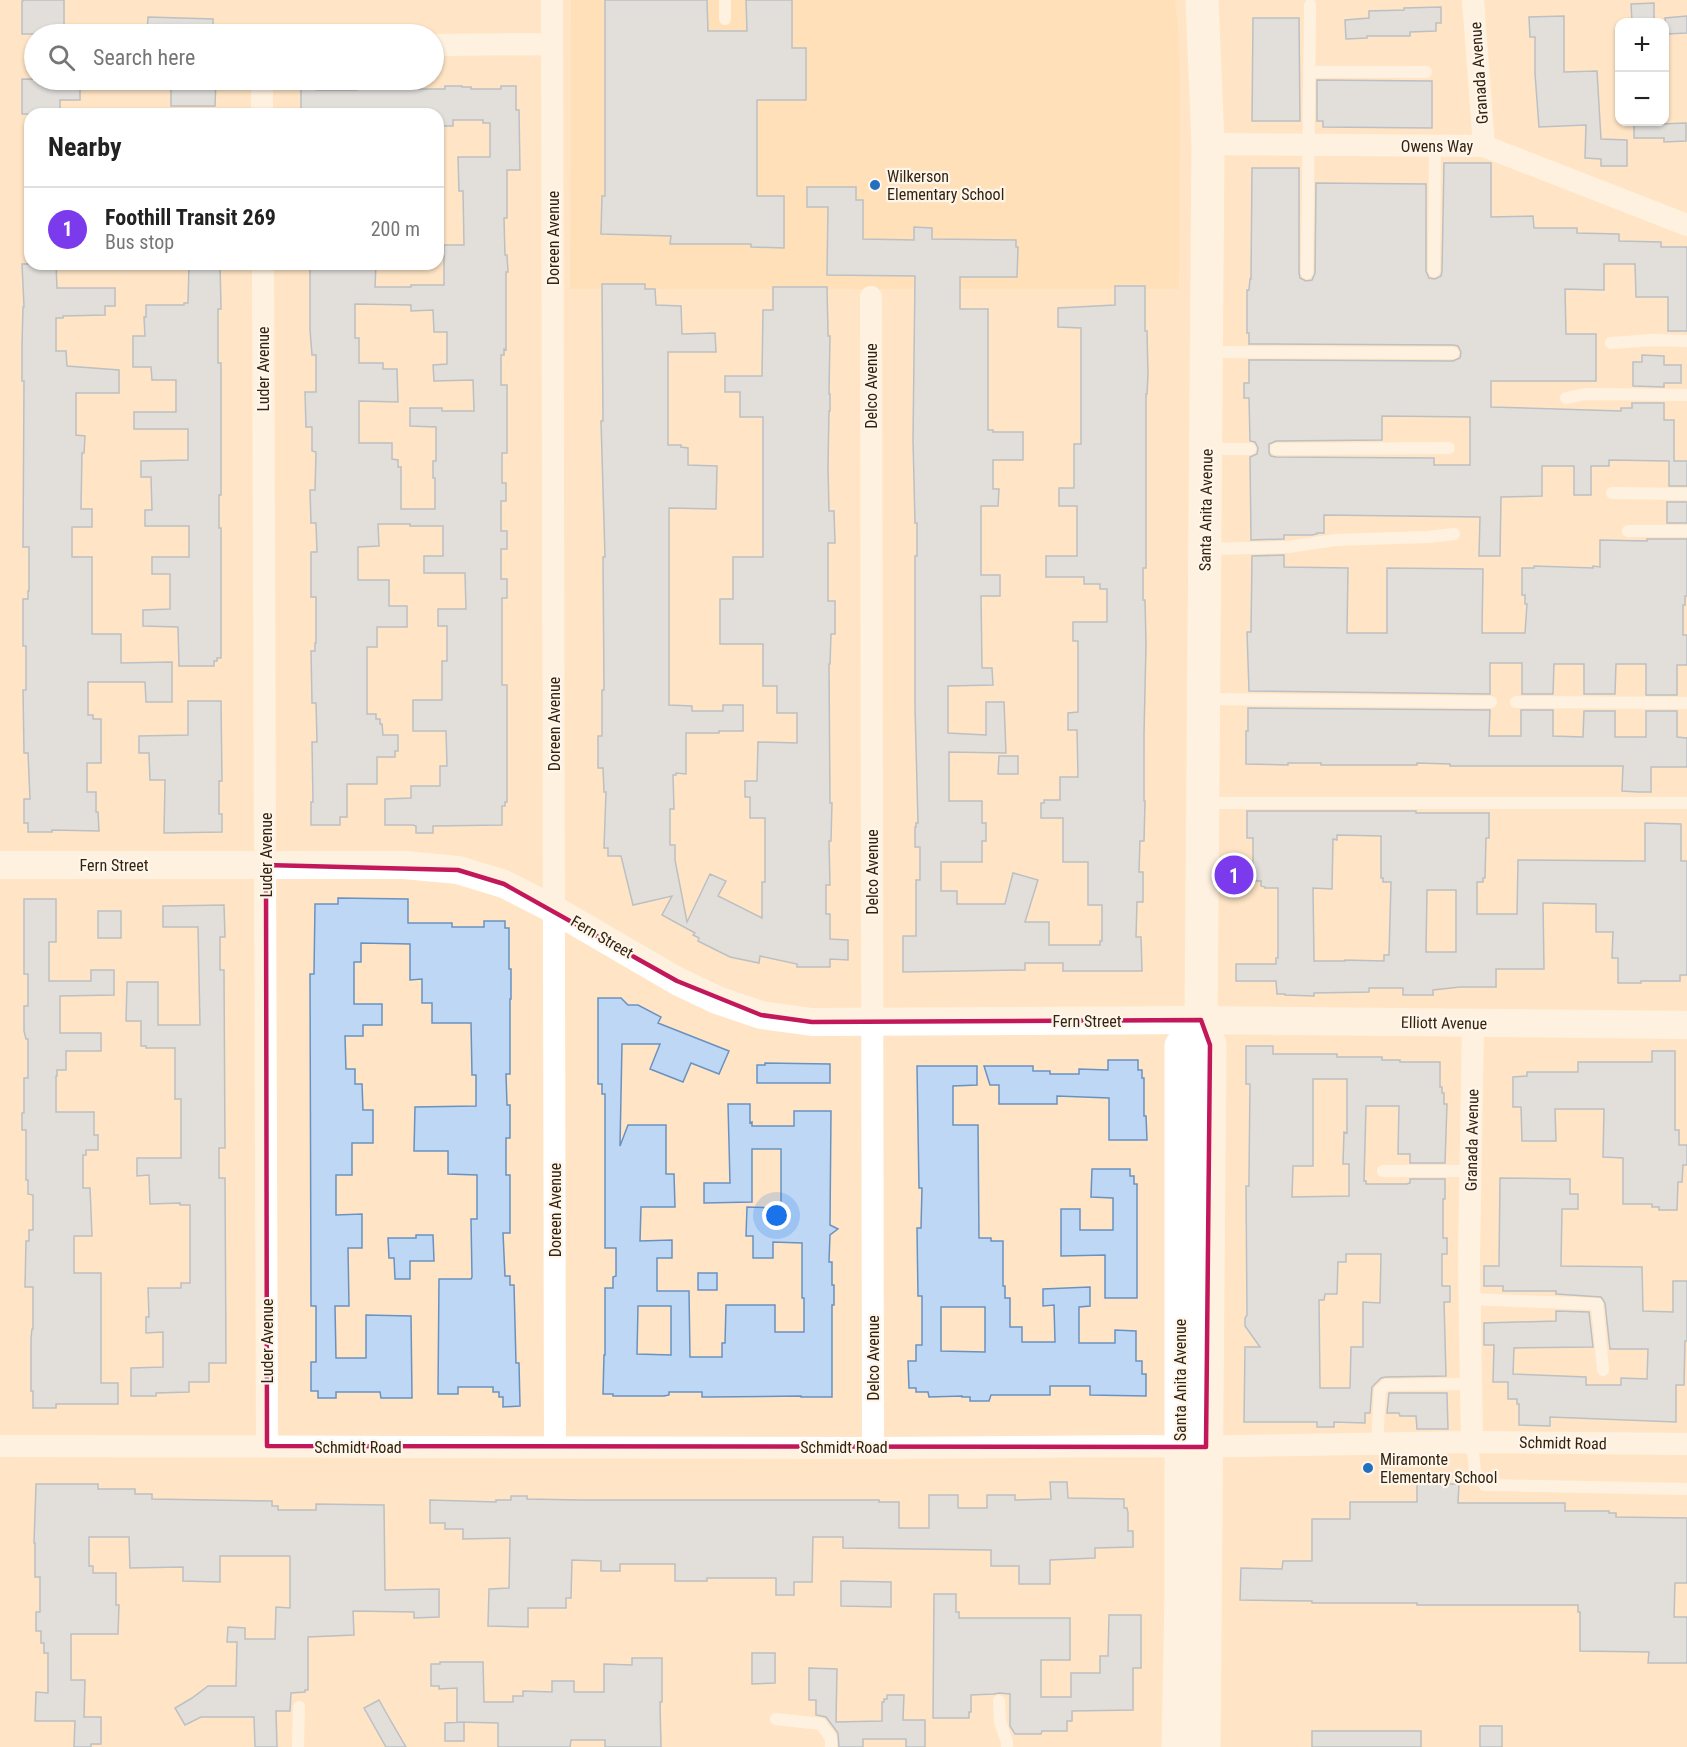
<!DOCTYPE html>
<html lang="en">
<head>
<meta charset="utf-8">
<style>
  :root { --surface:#fff; --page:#f6f6f6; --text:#222; --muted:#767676; --line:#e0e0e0; --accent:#7c3aed }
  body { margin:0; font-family:"Roboto Condensed",sans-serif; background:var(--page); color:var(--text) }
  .controls { position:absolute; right:18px; top:18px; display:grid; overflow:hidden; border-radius:12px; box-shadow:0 2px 4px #0004 }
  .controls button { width:54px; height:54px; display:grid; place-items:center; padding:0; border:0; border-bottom:2px solid var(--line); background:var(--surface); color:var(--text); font:30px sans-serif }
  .you { position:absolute; left:777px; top:1216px; width:21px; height:21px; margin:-15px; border:4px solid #fff; border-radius:50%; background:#1a73e8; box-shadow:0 0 0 9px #1a73e833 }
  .badge { display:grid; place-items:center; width:39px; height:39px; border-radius:50%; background:var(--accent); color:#fff; font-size:20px; font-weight:700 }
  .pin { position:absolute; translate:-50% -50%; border:3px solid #fff; box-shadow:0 2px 6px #0006 }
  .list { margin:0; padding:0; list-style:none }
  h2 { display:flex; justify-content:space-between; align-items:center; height:78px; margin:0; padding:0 24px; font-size:26px }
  h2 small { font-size:20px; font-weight:400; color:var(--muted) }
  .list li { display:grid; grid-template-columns:39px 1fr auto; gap:18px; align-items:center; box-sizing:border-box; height:84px; padding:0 24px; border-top:2px solid var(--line) }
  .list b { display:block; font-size:22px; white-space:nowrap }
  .list p { margin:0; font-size:20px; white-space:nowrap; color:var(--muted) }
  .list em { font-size:20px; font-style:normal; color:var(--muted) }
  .icon { flex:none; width:33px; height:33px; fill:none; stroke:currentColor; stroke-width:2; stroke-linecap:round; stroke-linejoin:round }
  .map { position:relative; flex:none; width:1687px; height:1747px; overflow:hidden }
  .search { position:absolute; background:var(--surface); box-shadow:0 2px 4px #0004; left:24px; top:24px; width:420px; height:66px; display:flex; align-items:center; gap:15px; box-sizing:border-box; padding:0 21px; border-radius:33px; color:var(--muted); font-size:22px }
  .panel { position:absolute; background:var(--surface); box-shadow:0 2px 4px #0004; left:24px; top:108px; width:420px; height:162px; border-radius:18px }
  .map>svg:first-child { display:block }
</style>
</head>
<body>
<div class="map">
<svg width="1687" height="1747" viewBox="0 0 1687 1747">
  <rect width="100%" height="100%" fill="#ffe5c5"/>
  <path fill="#ffd9a9" d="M571,0H1175L1178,28L1180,82L1179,289H570Z"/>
  <path fill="#bed7f5" stroke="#6a92c1" stroke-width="1.5" fill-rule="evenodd" d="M25,0H64V34H22V1Z
    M605,0H707L708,31H747L746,0H792V48H806V100H757V196H784V248L751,247V244H670L671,236L601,234L602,196H605Z
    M1654,3V22H1632L1631,4Z
    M1441,7V23H1436V31L1410,32V36H1367V38L1346,39L1345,20L1369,18V11L1404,10V8Z
    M1564,16V72L1597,71L1601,139L1627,140V166H1601V159L1585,158L1586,125L1539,127L1535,74V37H1530L1529,17Z
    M1687,16V33L1667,34L1665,18Z
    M148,17L213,19V34H159V33L147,32Z
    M1253,18H1299L1300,121H1252Z
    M22,79L80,80V100H60V114H22Z
    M171,80H216L215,106H171Z
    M1317,80L1432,81V128L1323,127V121H1317Z
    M316,86V90H357V86H408V89H445V86H462V87H471V89H501V86H516V110H519L520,170H507V218H504L505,255H507L508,272H506V350L504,349V355H501V385H507V453H502V483H506V501H501V531H507V549H501V579H507V598H502V685H507V802H505V806H502V825L433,826V833H416V826L413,825H385V799L411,798V786H440V766H447L446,731H413V700H442V661H447V626H438V609H466L465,573H424V556H443V526H410V524H378L379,546L358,547V580H389V606H407V627H377V647H367V714H376V719H380V724H382L383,735H398V751H395V757H377V784H347V817H340V825H311V802H313L312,742H317L316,703H312L311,651H315V643H316V597H311V552H317L316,523H311L310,490H315L316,452L312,451V427H306L305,392H316V355H312L310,330V264H376L375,287H411V285H444V245H464L463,191H459L458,157H490V123H483V120H453V126H438V114H301V87ZM355,304L411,305V311L433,310L434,332H447V364L433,365L434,381L473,380L474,411H442V408H410V426L436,427V461H433V478H435V509H401V467H398V460L392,459V443H359V401L398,402L397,369H383V363H359V338H355Z
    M1686,123V141L1664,142V138H1634V125Z
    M1444,163H1491V217L1533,216L1534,228H1577V233L1619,234V241L1661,242V247H1687V331H1668V297H1636L1635,264H1604V290L1565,289L1566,334H1596V381H1491V407L1621,411V408H1632V403H1664V420H1674V461H1687V486H1669V461L1609,460V466H1591V495H1574V466H1542V496L1501,497L1500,556H1479L1480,517L1324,515V533H1317V534L1312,535H1284V539L1251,540L1250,457L1257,454L1258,448L1255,442L1250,441L1249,398H1244V383H1249V360L1453,361L1460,358L1461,352L1458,346L1453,345L1249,344V333H1247V290H1249L1250,279H1251L1252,168H1299V273L1300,278L1306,281L1312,280L1315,273L1316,183L1426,184V271L1429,278L1435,279L1441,276L1442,271ZM1382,416L1470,417V465H1434V458L1276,457L1271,456L1269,453V444L1276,441L1382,440Z
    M807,187H856V200H863V239L914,240V227L932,228V239L1016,240V247H1018L1017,277H960V309H988V430H993V432H1023V460H993V489H999L998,506H981V575H1000V596H981L982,668H992L993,685L948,686V733L986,735V702H1004L1006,753L949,752V801H982V823H986V841H982V862H941V891H957V904H1005L1013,873L1038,880L1025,922H1049V945H1100V941H1102V905H1088V862H1063V818H1041V803H1044V800H1060V777H1078L1077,730H1068V713L1078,712V641H1073V622H1107V589H1100V584H1084V577H1046V556H1077V506H1059V488H1074V444H1081V328L1058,327V308L1115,305V286H1145V331H1147L1148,375L1147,394H1146V568H1143V600H1145L1146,644L1144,735V801H1145L1144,841H1140L1139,872H1143V902H1137L1136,937H1141L1142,971H1063V963H1025V970L903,972V936H916V880H920V847H915V827H916V823H918L915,708V556H917V523H915L913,440L915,276L827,275L828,207H807Z
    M22,264H56L57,288H115V306H105V315L63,316V318H56V351H66L67,366L119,370V393H76V435L85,436L84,453H82L81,509H92V527H72V557H92V634H121V663L172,662V702H146L145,682H88V715H93V719H101V763H87V792H96V812H98L99,831L52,830V832H28V823H24V799H30L28,753H24L23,690H26V646H23V599H28V591H29V547H23L24,381H22V346L23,307H24Z
    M189,264H220L221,309H218V363H221V495H219V528H221V658H217V661H214V666H179L178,627L143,626V610L170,609V574H152V557H189V526H145V510H152L151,477H141V461L188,460V429H134V412H176V380H152L151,367H133V336H145L144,317H146V305H184V303H188Z
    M602,284H645V289H655L656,305L681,306L682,334L715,333L716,352H668V445H681V447L688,448V465L717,466L716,509L669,508V705L692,706V711H723V705H743V731H719V733H686V774L676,773V775H673L674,809H670V845H675V860L687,922L710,874L726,881L718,896L762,918V882H765V818H750V797H745V781H757L758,742L797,743V713H777V686H763V644H720V599H733V557H763V417H740V392H725V376H762L763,310H773V287H827L828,332V336H830L829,394H830V411H829L828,466L829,511H834L835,543H828V601H835V634H831L830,664H829L830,803H832L831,841H829L830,885H826V914H830V939L848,940V960L830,959V967H797V964L760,956L759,963L730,957L698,941L699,938L693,935L695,933L662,915L672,896L633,905L621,856H608V848H604L606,792H604L603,768H598V736H602V690H604L603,557H605L601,421H603Z
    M1642,355L1664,356V365H1681V383H1664V387L1633,386V362H1642Z
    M1667,502H1687V523H1667Z
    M1647,539H1687V596H1685V605H1683V635H1687V665H1677V695H1646V664H1616L1615,694H1584V664H1554L1553,694H1522V663H1490V694L1249,691L1247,632H1251L1252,556L1284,555V567L1348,568L1347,633H1387V568L1483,569L1482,633H1525L1527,604H1525V595H1522V568H1534V566L1593,568V566L1600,567V540L1647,541Z
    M188,701H221L222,781H219V814H222V832L164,833L165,780H150L149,753H139V736L188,735Z
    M1248,708L1490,710L1489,736H1521V710H1553V736L1583,737L1584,711H1615V737H1646V711H1677V737L1687,738V767H1651V792H1638L1622,791L1623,766H1450V764L1417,763V765H1321V763H1288V765L1246,764V731H1248Z
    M999,756H1018V774H998Z
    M1247,811H1416V813H1489V838H1486L1485,878H1483V882H1477V914H1517L1518,860L1645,861V823L1681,824V861H1687V975H1680V981H1641V983H1618V958H1612L1613,932H1596V904L1545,903H1543L1544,969H1496V987H1460L1433,990V995H1403V988H1369V992L1314,993V996L1285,995V994H1277L1276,981H1236V964H1276V958H1278V888H1265V887L1261,886V881H1253V838H1247ZM1337,835L1381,836V878H1383V882H1391L1389,955H1384V961L1345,960V961H1314L1313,888L1332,889L1333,839L1337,840ZM1427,890H1456V952H1426Z
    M338,898L408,899V923H452V927H484V921H505V928H509V969H511V999H510V1074H506L507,1105H510V1138H506V1175H510V1233H503L505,1276H510V1285H514L516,1363H519L520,1406L503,1407V1397H499V1392H493V1387H458V1394H438L439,1279H471L472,1277L471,1219H477V1175L448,1174V1151H414L415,1107L476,1106V1075H472L471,1023H432V1003H422V979L410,980V944L361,943V962H354V1004H382V1025H363V1036H345L346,1069H355V1084H362L363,1110H373V1143H352V1175H336V1215L362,1214V1248H348L349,1306H335L336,1358H366V1315L411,1316L412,1398H381L380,1392H336V1398H318V1391H311V1362H316V1306H311L310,974H314L315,904H338Z
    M24,899H56V942H49V981H91V970H114V995L60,996V1033H101V1051H66V1070H57V1076H56V1112H94V1135H98V1150H86V1155H83V1188H90L92,1236H74V1273H101V1383H118V1404H56V1408H33V1391H31V1338L32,1329H33V1287H25L26,1241H29V1230H33V1195L28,1194V1180H26V1130H22V1113H24V1078H28V1039H26L24,1031V1006H28V974H24Z
    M224,905L225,937H220V970H224L225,1148H219V1178H225L226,1363H209V1382H189V1392L156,1393V1396H131V1368L163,1367V1332L146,1333V1317H149L148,1288H181V1283H190V1205H180V1203L150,1204L149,1175L137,1176V1158H181V1099H175V1048H146V1046H141V1021H126L127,982H158V1025H200L198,927H163V906Z
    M98,911H121V938H98Z
    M598,998H621L628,1005H638L661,1017L658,1023L729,1051L719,1074L691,1063L683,1082L650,1069L660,1044H622L620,1146L628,1125H666V1174H674L675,1207H641L640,1241L672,1240V1258H657V1291H689L690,1357H722V1343H725L726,1305H775V1332H804V1298H802V1243L773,1242V1258H753V1236H746L747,1207L781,1208V1149H752V1202L704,1203V1183H730L728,1104H750V1123L752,1122V1126H794V1111H831L830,1225L838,1229L830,1235L829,1262H832V1285H834V1305H832V1397H801V1396L709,1397H702V1392H669V1395L664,1396H613V1394H603L604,1355H605V1288H613V1277L616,1276V1248H605V1094H602V1084H598ZM638,1306H671V1355L637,1354Z
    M1246,1046H1273V1054H1337V1057H1382V1060H1400V1062H1440V1087H1442V1093H1444V1104H1447L1445,1163H1410V1154H1398L1399,1106H1366L1364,1181H1366V1184H1407L1410,1183V1179H1445V1199H1443V1238H1447V1254H1442V1286H1450V1302H1444L1446,1376L1386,1377L1381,1378L1372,1387L1370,1413H1365V1423L1334,1422V1427H1317V1422H1244L1245,1347H1260L1245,1326V1318L1247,1315L1246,1186H1249V1176L1250,1084H1246ZM1313,1079H1347V1133L1344,1132L1343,1164H1349V1196L1292,1197L1293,1166H1313ZM1346,1254H1381L1380,1303L1363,1302V1347H1351L1350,1388H1320L1319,1300H1324L1325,1294H1337L1338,1262H1346Z
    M1652,1051H1675V1130H1679V1145H1687V1165H1683L1682,1182H1678L1677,1210H1659V1207H1652V1204H1623V1158L1603,1157L1604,1109H1555L1556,1141H1522L1521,1107H1513V1077L1527,1076V1072H1578V1062H1652Z
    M1108,1060H1138V1070H1142V1078H1144V1116H1146L1147,1140H1109V1098L1057,1096V1104H999V1085H990L984,1066H1033V1071H1050V1074H1079V1069L1108,1070Z
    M765,1063L830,1064V1083H757V1065H765Z
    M917,1066H977V1085L953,1086V1125H978L979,1238H991V1241H1003V1286H1005V1298H1010V1327H1022V1342H1055L1054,1305L1043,1306V1289L1090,1287V1306L1079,1307V1343H1115V1330L1136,1331V1361H1142V1374H1146V1396L1090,1395V1386H1050V1395H991L989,1401H970V1397H962V1396L929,1397L928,1392H916V1388H909L908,1361H916V1345H922V1296H918L917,1228H921L922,1188H919ZM941,1307H985V1352L941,1351Z
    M1092,1169H1130V1176H1134V1184H1137V1298H1105V1255L1061,1256V1209H1080V1230H1113V1198L1091,1197Z
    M1500,1178L1570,1179V1194H1578V1209H1562L1561,1266L1642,1267L1643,1311L1673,1312V1281H1687V1341H1685L1684,1385H1676V1422L1550,1417V1426L1519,1425V1404H1517V1399H1508V1382H1493L1494,1345H1484V1323L1556,1321V1311L1589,1312L1593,1347L1514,1348L1513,1374L1586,1377V1385H1621V1378L1647,1379L1648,1349H1610L1605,1303L1601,1297L1556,1294V1291H1503V1286H1484V1266H1499Z
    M416,1235H433L434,1261H410V1279H395L394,1258H389L388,1238H416Z
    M698,1273H717V1290H698Z
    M1389,1393H1447L1448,1429H1417L1416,1416H1400L1399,1413H1387Z
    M1050,1482H1067L1068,1498L1124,1499V1508H1127L1128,1513V1531H1133V1547L1095,1548V1558L1050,1560V1584H1019V1566H991V1550L843,1548V1537H813L812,1582H794V1595H776V1578H707V1581H675V1564H620V1571H601V1561L572,1560L571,1598H566V1608H528V1627L488,1626L489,1589L509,1588L510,1538L463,1539V1529H445V1523H430V1500L496,1502V1500H511V1496H527V1499L579,1500H879V1502H899V1528H929V1495H958V1508H987V1495H1015V1500L1051,1499Z
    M36,1484H98V1489H135V1494H152V1499L272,1501V1506H278V1510H316V1504L384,1505L385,1590L439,1589V1617L414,1618V1612L353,1611L354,1635L308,1637V1690H305V1692L291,1693L290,1711H276L277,1747H255L254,1717H201L185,1725L175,1708L192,1698L208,1686H236L237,1642H227L228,1627L245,1628V1639H275L276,1607L290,1608V1556H220V1582L183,1581V1567L130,1568L129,1537H89V1566H93V1573H116V1605H119L118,1634H71V1680H85L84,1717H101V1744H91V1747H74L75,1721H35L36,1692L48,1693V1653H44V1643H41V1631H36V1612H40V1577H35V1543H34Z
    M1417,1484H1459L1458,1503H1565V1511H1609V1513H1616V1517L1687,1518V1583H1675L1674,1617H1687V1663H1648L1649,1652L1580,1651V1612H1578V1605H1417V1603H1312V1601L1240,1600L1241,1568L1282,1569L1283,1561H1312V1519H1350V1502H1417Z
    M841,1581L891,1582V1607L841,1606Z
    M934,1594H956V1612H959V1618H1070V1660H1041V1697H1071V1673H1100V1656H1108L1109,1615H1141V1668H1133V1710L1072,1711V1721H1067V1731H1042L1041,1734H1015L1010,1726V1694L999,1693L994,1694L971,1695V1712H969V1718H933Z
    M752,1653H775V1683L752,1684Z
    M632,1658H662V1702H660L661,1747H605V1740H571L570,1747H498V1723L457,1722V1688L439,1689V1686H431V1664H440V1662H483L484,1702H513V1696H523V1691L552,1692V1681H574V1692H604V1664L632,1665Z
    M809,1668L837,1669L836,1722L882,1721V1702H884V1699H887V1695H904L903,1720H925V1747H906V1739H863V1747H839L838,1733L826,1717L816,1715V1700H809Z
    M379,1700L388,1716L406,1747H386L364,1708Z
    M464,1722V1741H445V1723Z
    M1480,1726H1502V1747H1480Z
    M1312,1731H1421V1747H1312Z"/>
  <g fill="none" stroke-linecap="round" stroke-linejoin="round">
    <path stroke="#fff" stroke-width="12" d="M725,0V19
      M1309,72H1426
      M1434,271L1435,146
      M1307,273L1310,5
      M1611,343L1653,340L1687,341
      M1208,352L1453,353
      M1566,398L1585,394L1687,395
      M1208,449H1250
      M1276,449L1449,448
      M1612,493L1687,494
      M1628,531H1687
      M1207,549L1288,547L1335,540L1428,537L1454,534
      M1204,699L1491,702
      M1516,702L1687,703
      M1205,803H1687
      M1383,1171H1472
      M1469,1299L1597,1304L1603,1370
      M1472,1442L1475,1471L1484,1485L1687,1489
      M1377,1444L1380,1390L1386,1385L1471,1384
      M999,1701L1000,1722L1007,1742V1747
      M776,1719L821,1724L831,1738V1747
      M298,1747L299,1707"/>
    <path stroke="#fff" stroke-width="22" d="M552,0L555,1447
      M1473,0L1484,146
      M434,45L552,44
      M262,80V114
      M1208,144L1484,146L1687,225
      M263,264L267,1446
      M871,297L873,1448
      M1469,1257L1473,1024
      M1469,1263L1472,1442
      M0,1446L873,1448L1151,1446L1180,1447L1472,1442L1687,1444"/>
    <path stroke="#fff" stroke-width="28" d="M0,865H404L458,870L504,884L555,910L677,981L717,1000L761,1015L812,1022L1201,1020L1687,1025"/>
    <path stroke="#fff" stroke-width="33" d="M1202,0L1208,144L1201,1020L1210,1045L1204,1747
      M1178,1747L1181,1598V1046L1201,1020"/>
  </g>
  <path d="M0 0H1687V1747H0ZM266,865L458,870L504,884L677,981L761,1015L812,1022L1201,1020L1210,1045L1206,1447L267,1446Z" fill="#ffe5c5" fill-opacity=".55" fill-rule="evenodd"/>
  <path fill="none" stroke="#c2185b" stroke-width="4.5" stroke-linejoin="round" d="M266,865L458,870L504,884L677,981L761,1015L812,1022L1201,1020L1210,1045L1206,1447L267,1446Z"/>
  <g fill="#2470c0" stroke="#fef5eb" stroke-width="2">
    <circle cx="875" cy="185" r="6"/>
    <circle cx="1368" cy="1468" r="6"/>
  </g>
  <g text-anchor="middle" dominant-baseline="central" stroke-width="4.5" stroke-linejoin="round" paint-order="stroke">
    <g font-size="16" fill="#34240f" stroke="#fef5eb">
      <text transform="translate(1479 73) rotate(-94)">Granada Avenue</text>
      <text x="1437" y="146">Owens Way</text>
      <text transform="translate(553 238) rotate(-90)">Doreen Avenue</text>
      <text transform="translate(263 369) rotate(-90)">Luder Avenue</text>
      <text transform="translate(871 386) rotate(-90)">Delco Avenue</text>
      <text transform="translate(1206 510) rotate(-89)">Santa Anita Avenue</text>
      <text transform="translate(554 724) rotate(-90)">Doreen Avenue</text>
      <text transform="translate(266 855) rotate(-90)">Luder Avenue</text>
      <text x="114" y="865">Fern Street</text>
      <text transform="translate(872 872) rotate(-90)">Delco Avenue</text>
      <text transform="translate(602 937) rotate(30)">Fern Street</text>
      <text x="1087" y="1021">Fern Street</text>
      <text transform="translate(1444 1023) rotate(1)">Elliott Avenue</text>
      <text transform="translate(1472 1140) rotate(-89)">Granada Avenue</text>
      <text transform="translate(555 1210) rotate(-90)">Doreen Avenue</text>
      <text transform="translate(267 1341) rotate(-90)">Luder Avenue</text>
      <text transform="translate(873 1358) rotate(-90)">Delco Avenue</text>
      <text transform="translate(1180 1380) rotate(-90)">Santa Anita Avenue</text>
      <text transform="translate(1563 1443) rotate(1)">Schmidt Road</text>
      <text x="358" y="1447">Schmidt Road</text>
      <text x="844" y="1447">Schmidt Road</text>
    </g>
    <g font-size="16" fill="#34240f" stroke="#fef5eb" text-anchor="start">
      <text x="887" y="176">Wilkerson<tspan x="887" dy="18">Elementary School</tspan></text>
      <text x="1380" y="1459">Miramonte<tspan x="1380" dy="18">Elementary School</tspan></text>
    </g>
  </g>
</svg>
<div class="controls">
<button>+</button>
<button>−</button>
</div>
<div class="you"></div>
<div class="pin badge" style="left:1234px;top:875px">1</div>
<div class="search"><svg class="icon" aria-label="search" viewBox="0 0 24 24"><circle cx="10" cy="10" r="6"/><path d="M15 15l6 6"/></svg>Search here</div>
<section class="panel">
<h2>Nearby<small></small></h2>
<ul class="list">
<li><span class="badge">1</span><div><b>Foothill Transit 269</b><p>Bus stop</p></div><em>200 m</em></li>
</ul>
</section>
</div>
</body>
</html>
